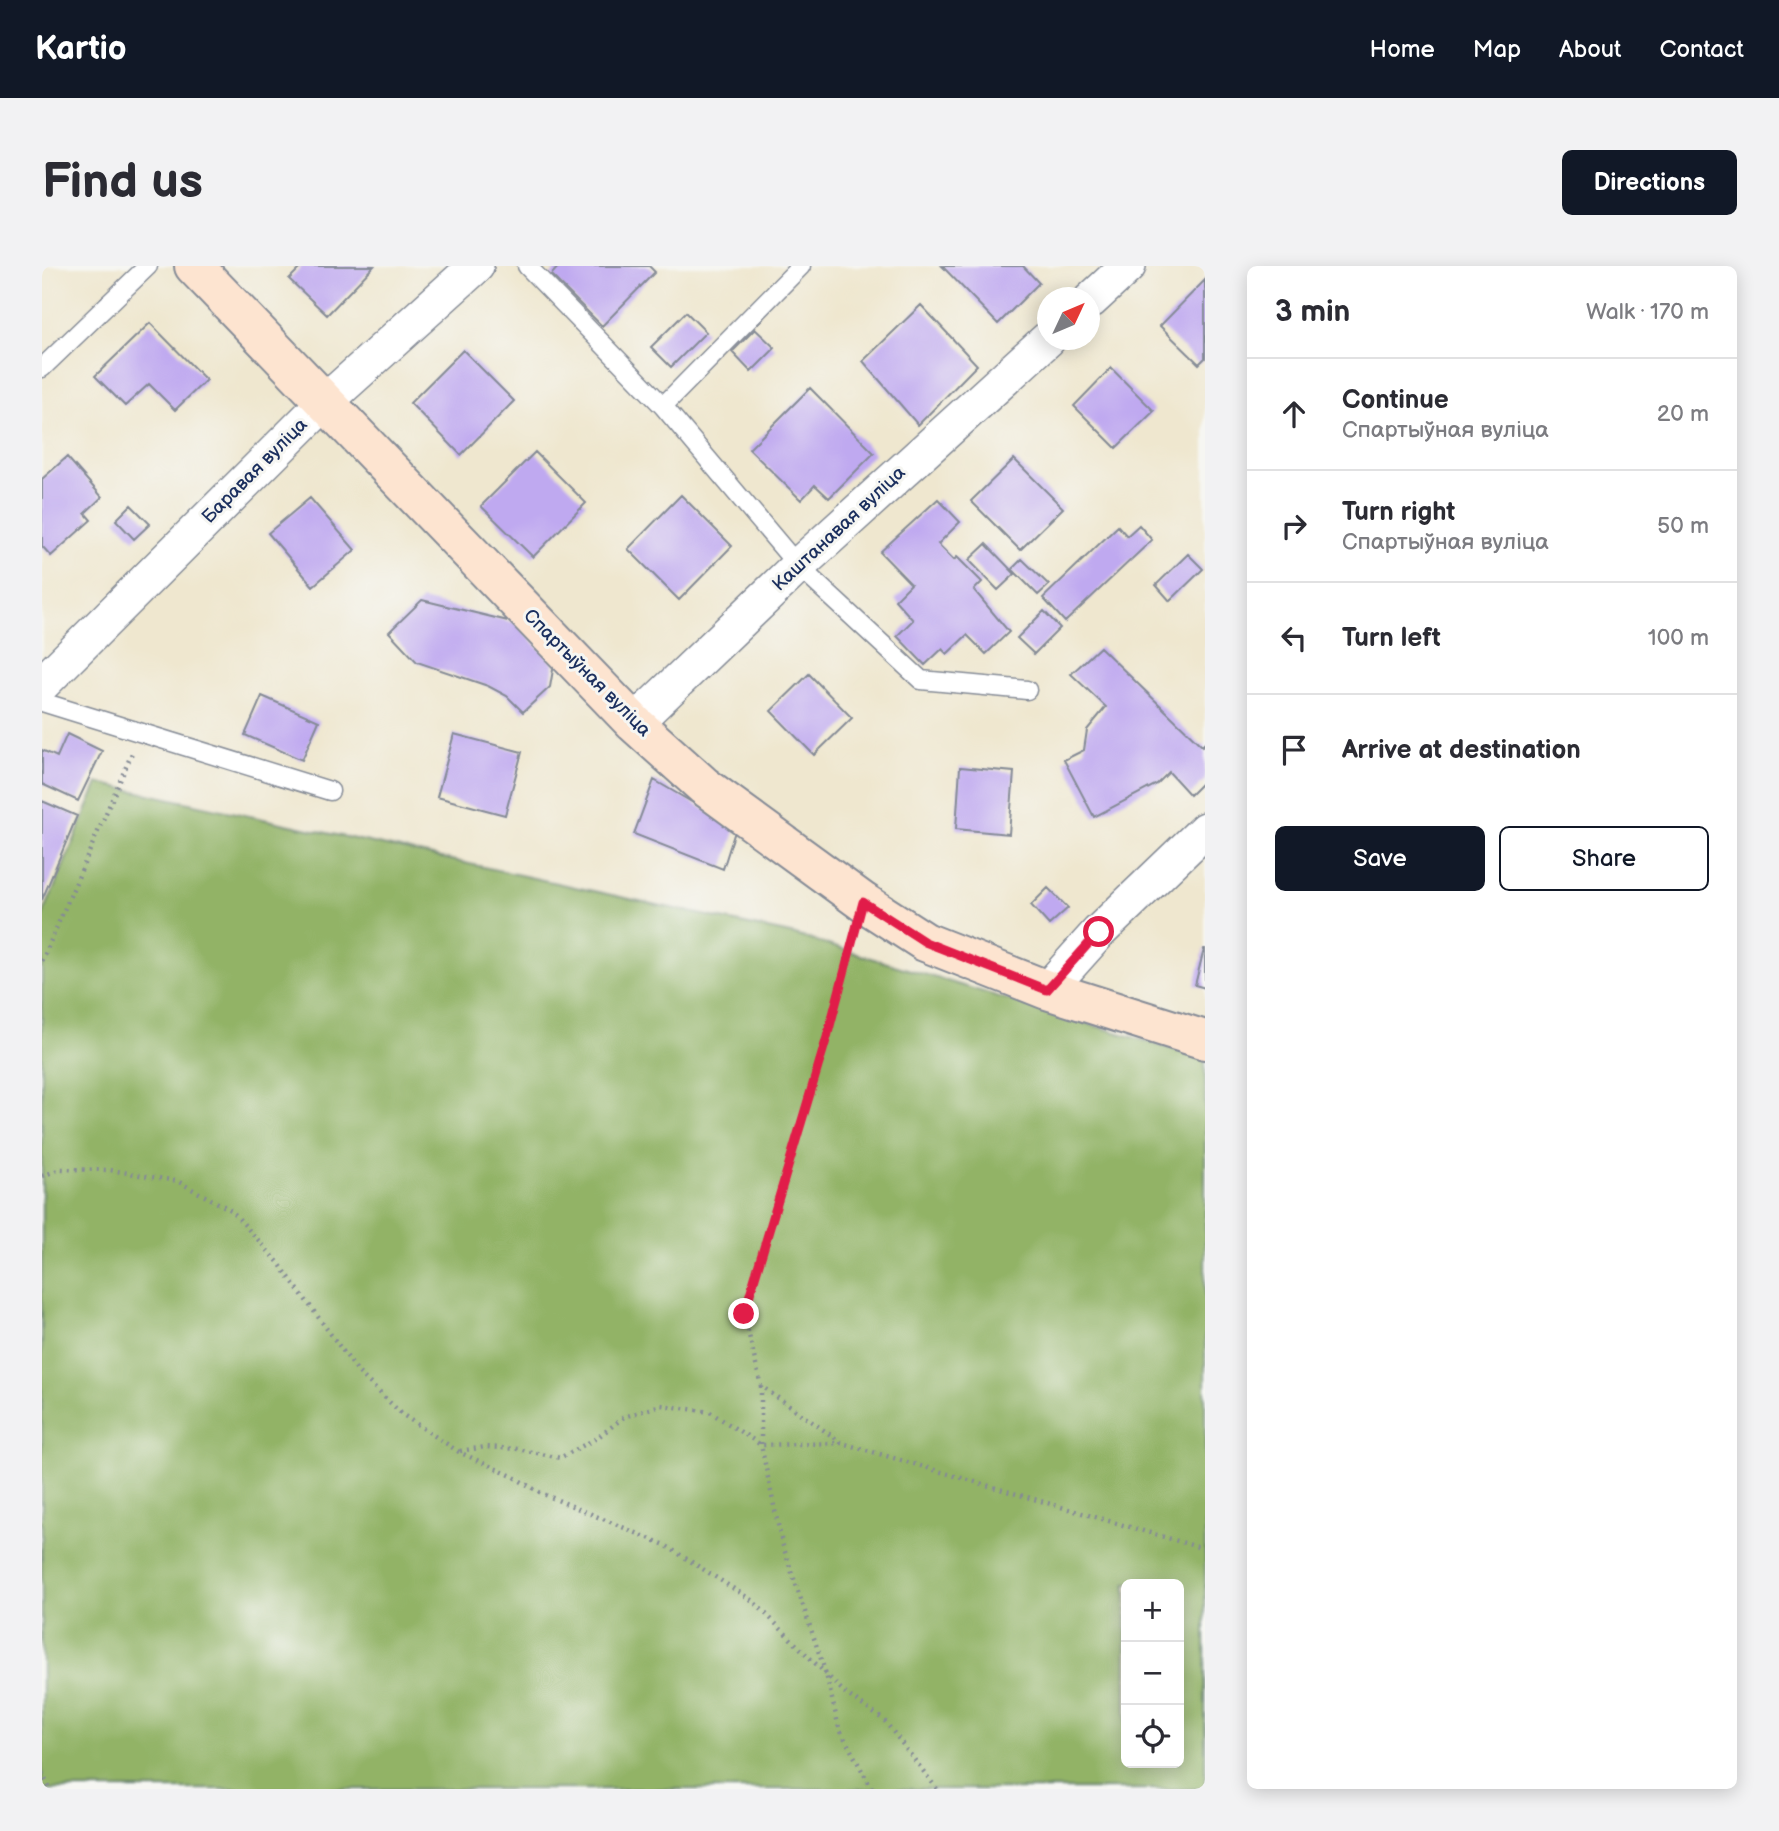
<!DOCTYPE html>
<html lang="en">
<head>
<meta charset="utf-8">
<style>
  :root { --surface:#fff; --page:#f2f2f3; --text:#2b2b33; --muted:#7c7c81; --line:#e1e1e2; --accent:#111827 }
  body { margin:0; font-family:"Balsamiq Sans",sans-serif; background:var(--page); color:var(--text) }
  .controls { position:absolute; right:21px; bottom:21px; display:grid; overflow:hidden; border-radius:10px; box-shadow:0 4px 18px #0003 }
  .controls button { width:63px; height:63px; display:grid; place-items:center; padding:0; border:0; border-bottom:2px solid var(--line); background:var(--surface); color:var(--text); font:35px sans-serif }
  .compass { position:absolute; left:995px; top:21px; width:63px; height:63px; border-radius:50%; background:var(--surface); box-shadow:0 4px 18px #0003; rotate:46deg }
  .stop { position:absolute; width:21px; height:21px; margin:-16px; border:5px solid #e11d48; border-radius:50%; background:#fff }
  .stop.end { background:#e11d48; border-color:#fff; box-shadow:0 2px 7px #0008 }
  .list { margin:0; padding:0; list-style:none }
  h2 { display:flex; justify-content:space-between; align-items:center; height:91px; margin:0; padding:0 28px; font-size:30px }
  h2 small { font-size:23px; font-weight:400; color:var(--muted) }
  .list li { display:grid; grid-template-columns:46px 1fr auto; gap:21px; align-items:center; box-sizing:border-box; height:112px; padding:0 28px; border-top:2px solid var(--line) }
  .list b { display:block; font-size:26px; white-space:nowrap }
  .list p { margin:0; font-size:23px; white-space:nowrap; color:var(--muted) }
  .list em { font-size:23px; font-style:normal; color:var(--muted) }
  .actions { display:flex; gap:14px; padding:21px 28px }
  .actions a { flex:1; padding:16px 0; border:2px solid var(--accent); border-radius:10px; text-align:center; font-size:24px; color:var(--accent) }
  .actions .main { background:var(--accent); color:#fff }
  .icon { flex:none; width:38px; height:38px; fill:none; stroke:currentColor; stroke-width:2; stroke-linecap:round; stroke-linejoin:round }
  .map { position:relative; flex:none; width:1163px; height:1523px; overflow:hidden; border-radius:10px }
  header { display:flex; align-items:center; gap:42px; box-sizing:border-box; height:98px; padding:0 35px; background:var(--accent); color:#fff }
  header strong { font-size:33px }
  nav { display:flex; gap:38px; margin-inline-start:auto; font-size:24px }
  .intro { display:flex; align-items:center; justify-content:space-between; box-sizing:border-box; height:168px; padding:0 42px }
  h1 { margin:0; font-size:49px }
  .button { padding:18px 32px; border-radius:10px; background:var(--accent); color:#fff; font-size:24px; font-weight:700 }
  main { display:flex; gap:42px; padding:0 42px }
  aside { flex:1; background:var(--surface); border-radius:10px; box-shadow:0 4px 18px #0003 }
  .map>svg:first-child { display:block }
</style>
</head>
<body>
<header>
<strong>Kartio</strong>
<nav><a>Home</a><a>Map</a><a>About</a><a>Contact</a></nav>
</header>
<div class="intro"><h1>Find us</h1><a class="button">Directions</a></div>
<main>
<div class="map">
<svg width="1163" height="1523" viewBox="0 0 1163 1523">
  <rect width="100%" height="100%" fill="#f6f6f2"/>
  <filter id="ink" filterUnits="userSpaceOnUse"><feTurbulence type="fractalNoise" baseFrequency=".0143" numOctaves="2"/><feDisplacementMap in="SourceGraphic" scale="14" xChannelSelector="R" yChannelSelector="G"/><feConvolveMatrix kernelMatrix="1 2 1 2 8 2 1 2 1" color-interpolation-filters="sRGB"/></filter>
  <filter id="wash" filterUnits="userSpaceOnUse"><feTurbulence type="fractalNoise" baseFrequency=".00686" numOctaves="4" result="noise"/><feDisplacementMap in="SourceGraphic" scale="28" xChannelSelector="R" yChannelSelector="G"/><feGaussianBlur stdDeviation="1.57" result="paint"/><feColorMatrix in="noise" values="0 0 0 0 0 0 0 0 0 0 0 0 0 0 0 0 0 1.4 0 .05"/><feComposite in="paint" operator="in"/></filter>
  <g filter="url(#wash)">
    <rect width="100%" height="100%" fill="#efe7cf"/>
    <path fill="#92b366" stroke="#567162" stroke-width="2" fill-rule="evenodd" d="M56,517L753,669L1163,793V1523H0V651ZM1084,1318H1137V1497H1084Z"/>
    <g id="blocks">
      <path fill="#bfa9f0" d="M260,0H332L285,49L247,13Z
        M517,0H607L613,6L560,60L509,9Z
        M900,0H981L997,17L956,58Z
        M1163,14V92L1157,98L1118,60Z
        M879,39L935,99L876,159L821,95Z
        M644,46L664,66L629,101L609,81Z
        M108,57L164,114L133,144L107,118L83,140L53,110Z
        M713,63L733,82L709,106L690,86Z
        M421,84L472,135L419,189L368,137Z
        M1069,102L1112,145L1074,182L1032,140Z
        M768,122L832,187L787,232L773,219L759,234L707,183Z
        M493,186L544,237L491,291L439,240Z
        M25,191L60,231L43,247L49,254L9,290L0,280V213Z
        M972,193L1021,242L978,284L929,235Z
        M639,229L690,280L637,334L586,283Z
        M268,232L313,284L271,320L226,267Z
        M896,233L918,256L896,278L912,294L915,291L940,316L932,324L967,366L944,388L925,369L905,388L900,383L883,399L855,370L871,354L853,334L869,318L838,286Z
        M89,239L108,258L92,273L74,254Z
        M1097,259L1110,274L1023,356L1001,332L1076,260L1085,270Z
        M944,278L973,308L956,324L927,294Z
        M1146,288L1161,303L1128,335L1114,319Z
        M980,293L1007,319L996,329L970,303Z
        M380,334L474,357L512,398L508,421L481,446L465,430L446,420L375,396L347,366Z
        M1002,345L1018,362L992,388L975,372Z
        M1058,381L1160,480L1163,477V514L1148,529L1127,506L1115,518L1052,551L1022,494L1042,484L1045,464L1064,441L1029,408Z
        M767,408L810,452L772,489L729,445Z
        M220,430L277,455L260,494L203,469Z
        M25,468L60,485L36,535L0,518V484L15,491Z
        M412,468L480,486L463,549L395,531Z
        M918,501L972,506L967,568L914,563Z
        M612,514L694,562L681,603L592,568Z
        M0,535L35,550L0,634Z
        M1006,622L1026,642L1007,659L989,639Z
        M1162,683H1163V722L1153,719Z"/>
    </g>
  </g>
  <g filter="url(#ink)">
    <use href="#blocks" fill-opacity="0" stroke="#858b96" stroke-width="2"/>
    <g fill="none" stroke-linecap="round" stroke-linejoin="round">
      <g stroke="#858b96" stroke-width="21">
        <path id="lane" d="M485,0L621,140L756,300L879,414L985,424
          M0,102L106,0
          M621,140L759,0
          M0,436L288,525"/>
      </g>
      <g stroke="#858b96" stroke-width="38">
        <path id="street" d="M1048,35L1086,0
          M0,418L282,137L434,0
          M592,457L756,300L1006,73
          M1005,724L1057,666L1163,564"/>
      </g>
      <g stroke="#858b96" stroke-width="42">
        <path id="secondary" d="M152,0L592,457L662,520L821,636L883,676L1005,724L1163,774"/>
      </g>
      <path stroke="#858b96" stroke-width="4.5" stroke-dasharray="2 5" stroke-linecap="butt" d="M812,667L785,771L702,1048L719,1120L800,1177L1163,1283
        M0,695L90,487
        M0,910L19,903L68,904L135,915L189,944L236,996L317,1107L361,1149L417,1186L470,1210L499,1227L623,1279L711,1335L804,1428L842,1454L895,1523
        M719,1120V1179L740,1277L784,1408L797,1462L830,1523
        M418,1185L443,1181L476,1183L518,1192L555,1172L582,1151L619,1139L668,1146L719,1179L800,1177
        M0,1507L8,1523"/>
      <use href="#lane" stroke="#fff" stroke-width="18"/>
      <use href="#street" stroke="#fff" stroke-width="35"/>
      <use href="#secondary" stroke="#fde4d0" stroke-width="38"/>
    </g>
  </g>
  <g fill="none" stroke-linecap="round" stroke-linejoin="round" filter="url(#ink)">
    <path stroke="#e11d48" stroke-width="9" d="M702,1048L785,771L821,636L883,676L1005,724L1057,666"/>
  </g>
  <g text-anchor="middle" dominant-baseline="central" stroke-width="6" stroke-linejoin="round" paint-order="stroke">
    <g font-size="19" fill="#1b2f5e" stroke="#f6f6f2">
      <text transform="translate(213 205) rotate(-45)">Баравая вуліца</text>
      <text transform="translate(797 263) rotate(-43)">Каштанавая вуліца</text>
      <text transform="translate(545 407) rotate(45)">Спартыўная вуліца</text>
    </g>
  </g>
</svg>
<div class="controls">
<button>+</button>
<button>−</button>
<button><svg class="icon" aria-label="locate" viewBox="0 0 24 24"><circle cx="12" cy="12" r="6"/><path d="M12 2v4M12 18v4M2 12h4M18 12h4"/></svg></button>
</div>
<svg class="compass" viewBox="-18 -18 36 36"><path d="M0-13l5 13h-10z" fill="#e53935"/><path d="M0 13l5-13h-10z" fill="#7c7c81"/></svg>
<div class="stop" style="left:1057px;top:666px"></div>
<div class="stop end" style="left:702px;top:1048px"></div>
</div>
<aside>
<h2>3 min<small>Walk · 170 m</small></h2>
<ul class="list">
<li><svg class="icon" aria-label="ahead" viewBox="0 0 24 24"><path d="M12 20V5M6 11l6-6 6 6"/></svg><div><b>Continue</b><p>Спартыўная вуліца</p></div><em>20 m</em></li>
<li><svg class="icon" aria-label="right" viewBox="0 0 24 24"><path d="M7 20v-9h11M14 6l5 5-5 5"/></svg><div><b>Turn right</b><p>Спартыўная вуліца</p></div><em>50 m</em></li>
<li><svg class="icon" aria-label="left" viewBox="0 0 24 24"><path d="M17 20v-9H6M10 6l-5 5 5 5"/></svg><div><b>Turn left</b></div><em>100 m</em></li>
<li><svg class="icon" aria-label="arrive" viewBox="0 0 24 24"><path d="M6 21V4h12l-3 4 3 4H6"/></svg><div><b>Arrive at destination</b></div></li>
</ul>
<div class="actions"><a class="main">Save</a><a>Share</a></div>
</aside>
</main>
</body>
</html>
